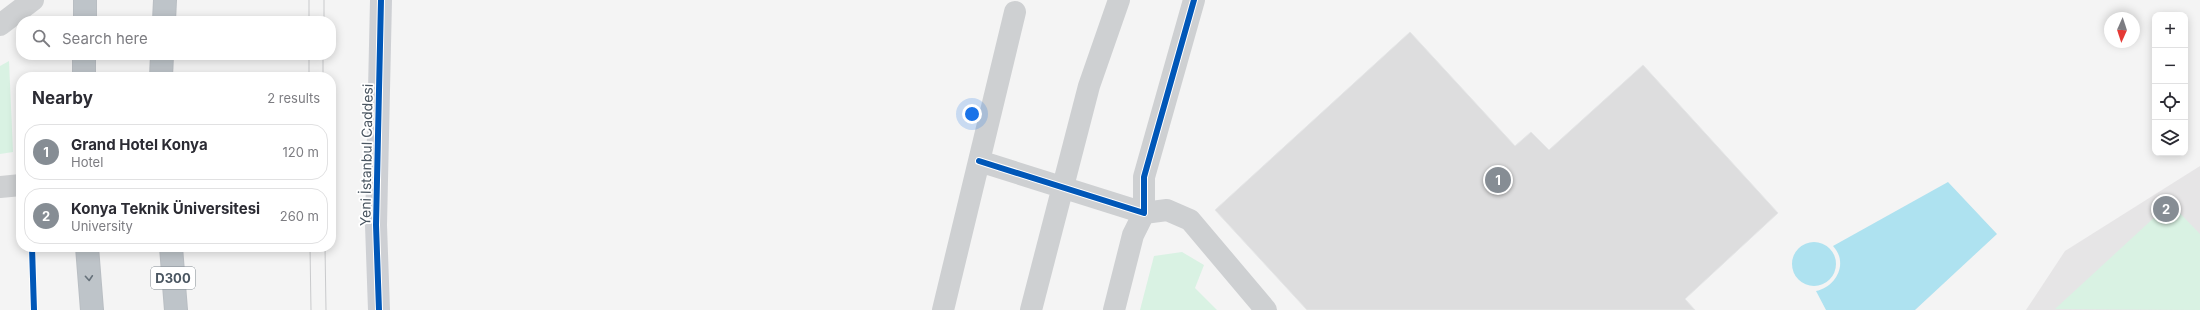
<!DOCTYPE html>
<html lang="en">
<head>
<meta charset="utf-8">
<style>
  :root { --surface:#fff; --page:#f7f7f7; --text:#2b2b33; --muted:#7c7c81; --line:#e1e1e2; --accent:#868d94 }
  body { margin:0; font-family:Inter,sans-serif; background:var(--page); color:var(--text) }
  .controls { position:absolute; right:12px; top:12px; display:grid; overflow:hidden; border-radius:8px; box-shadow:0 2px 10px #0003 }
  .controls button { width:36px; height:36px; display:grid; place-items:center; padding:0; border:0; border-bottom:1px solid var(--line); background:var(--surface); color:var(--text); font:20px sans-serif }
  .compass { position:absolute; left:2104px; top:12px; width:36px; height:36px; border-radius:50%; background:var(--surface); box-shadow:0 2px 10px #0003; rotate:183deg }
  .you { position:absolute; left:972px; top:114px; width:14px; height:14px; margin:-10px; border:3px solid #fff; border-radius:50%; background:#1a73e8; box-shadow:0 0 0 6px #1a73e833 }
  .badge { display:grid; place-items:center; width:26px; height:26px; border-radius:50%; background:var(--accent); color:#fff; font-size:13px; font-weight:700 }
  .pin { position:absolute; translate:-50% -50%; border:2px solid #fff; box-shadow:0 1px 4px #0006 }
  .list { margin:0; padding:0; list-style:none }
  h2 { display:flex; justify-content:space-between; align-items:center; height:52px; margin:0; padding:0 16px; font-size:17px }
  h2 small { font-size:13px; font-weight:400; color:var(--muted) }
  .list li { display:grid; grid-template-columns:26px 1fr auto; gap:12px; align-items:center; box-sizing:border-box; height:56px; margin:0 8px 8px; padding:0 8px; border:1px solid var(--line); border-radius:16px }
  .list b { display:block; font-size:15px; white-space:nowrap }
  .list p { margin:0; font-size:13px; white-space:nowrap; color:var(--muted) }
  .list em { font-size:13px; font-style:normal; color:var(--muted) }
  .icon { flex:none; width:22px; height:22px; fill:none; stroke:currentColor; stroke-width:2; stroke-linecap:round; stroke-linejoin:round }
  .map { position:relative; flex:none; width:2200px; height:310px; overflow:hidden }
  .search { position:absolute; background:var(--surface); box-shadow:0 2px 10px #0003; left:16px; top:16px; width:320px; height:44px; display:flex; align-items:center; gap:10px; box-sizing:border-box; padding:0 14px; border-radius:16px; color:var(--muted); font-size:15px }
  .panel { position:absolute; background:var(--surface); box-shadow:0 2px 10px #0003; left:16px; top:72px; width:320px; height:180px; border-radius:16px }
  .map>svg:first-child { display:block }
</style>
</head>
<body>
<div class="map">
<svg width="2200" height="310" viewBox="0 0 2200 310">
  <rect width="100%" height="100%" fill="#f4f4f4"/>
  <path fill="#e6e5e6" d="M2200,166V310H2026L2065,251Z"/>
  <path fill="#d9f2e3" d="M9,61L13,152L0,154V66Z
    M2170,203L2200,234V310L2055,309Z
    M1182,252L1204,265L1195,288L1217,310H1140L1154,256Z"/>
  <path fill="#aee2f0" d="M1948,182L1997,234L1915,310H1826L1816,291C1836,287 1849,263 1833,246Z
    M1792 264a22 22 0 1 1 44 0a22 22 0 1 1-44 0Z"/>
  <path fill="#ddddde" stroke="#e5e6e7" d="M1410,32L1515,146L1531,132L1549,150L1643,65L1778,213L1685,299L1695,310H1307L1215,210Z"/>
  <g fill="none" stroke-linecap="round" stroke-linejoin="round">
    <g stroke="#b9bec3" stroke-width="24">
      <path id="highway" d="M85,21V0
        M164,21L165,0
        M84,77V55
        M161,77L162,55
        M87,247L92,310
        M171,247L176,310"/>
    </g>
    <path stroke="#ced0d2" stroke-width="22" d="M0,25L33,0
      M979,161L1144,213V177L1194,0
      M0,187L21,185
      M943,310L1015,12
      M1031,310L1089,86L1119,0
      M1114,310L1133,235L1144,213L1167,210L1190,220L1266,310"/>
    <path stroke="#ced0d4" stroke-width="22" d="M379,310L376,225L381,0"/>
    <use href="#highway" stroke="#bec4c9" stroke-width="22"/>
    <path stroke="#c9cacc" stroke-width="1" d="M309,21V0
      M324,21V0
      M309,55V77
      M323,77V55
      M310,247L311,310
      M325,247L326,310"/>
    <g stroke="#fff" stroke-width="8">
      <path id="cycleway" d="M979,161L1144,213V177L1194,0
        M32,247L34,310
        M379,310L376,225L381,0"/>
    </g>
    <use href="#cycleway" stroke="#0057b8" stroke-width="6"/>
  </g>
  <defs><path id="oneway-chevron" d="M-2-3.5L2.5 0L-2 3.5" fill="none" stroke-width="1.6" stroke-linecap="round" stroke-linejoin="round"/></defs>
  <use stroke="#67727b" href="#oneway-chevron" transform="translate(89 278) rotate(86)"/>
  <g text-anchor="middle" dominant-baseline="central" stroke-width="3.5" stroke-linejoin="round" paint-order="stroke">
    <rect fill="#fff" stroke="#808990" stroke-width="1" x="151" y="267" width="44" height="22" rx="3"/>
    <g font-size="13" font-weight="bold" fill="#4a5661">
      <text x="173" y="278">D300</text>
    </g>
    <g font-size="14" fill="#4a5661" stroke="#fff">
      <text transform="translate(366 155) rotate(-89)">Yeni İstanbul Caddesi</text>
    </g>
  </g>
</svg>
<div class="controls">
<button>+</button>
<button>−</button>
<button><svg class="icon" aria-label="locate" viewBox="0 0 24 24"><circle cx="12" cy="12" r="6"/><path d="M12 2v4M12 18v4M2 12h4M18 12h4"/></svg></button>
<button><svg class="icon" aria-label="layers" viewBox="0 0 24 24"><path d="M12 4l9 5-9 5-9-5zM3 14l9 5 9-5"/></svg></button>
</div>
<svg class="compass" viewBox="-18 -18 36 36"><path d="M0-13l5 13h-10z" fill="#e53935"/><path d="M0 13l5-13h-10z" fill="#7c7c81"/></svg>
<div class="you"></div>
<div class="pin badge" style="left:1498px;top:180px">1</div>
<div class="pin badge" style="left:2166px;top:209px">2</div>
<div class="search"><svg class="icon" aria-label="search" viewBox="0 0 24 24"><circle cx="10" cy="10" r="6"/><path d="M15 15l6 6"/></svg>Search here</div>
<section class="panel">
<h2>Nearby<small>2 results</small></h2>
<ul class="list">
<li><span class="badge">1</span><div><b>Grand Hotel Konya</b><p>Hotel</p></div><em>120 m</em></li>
<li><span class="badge">2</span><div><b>Konya Teknik Üniversitesi</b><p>University</p></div><em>260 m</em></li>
</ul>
</section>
</div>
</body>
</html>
